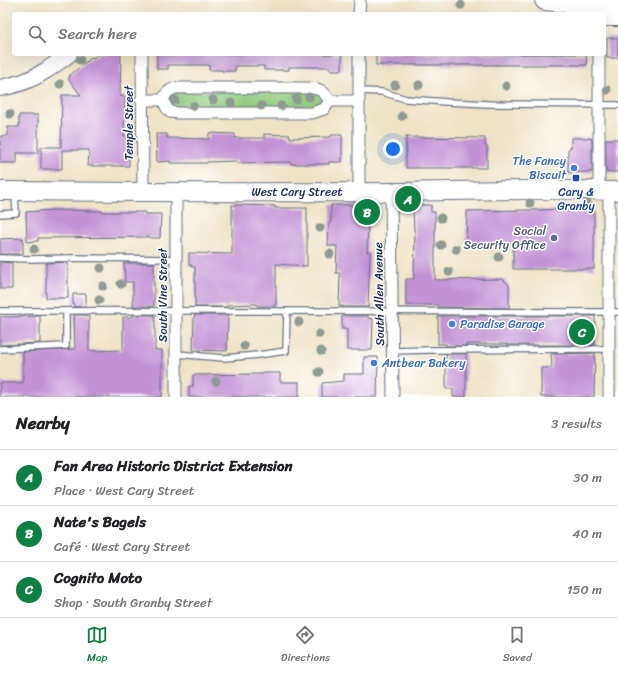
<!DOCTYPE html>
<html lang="en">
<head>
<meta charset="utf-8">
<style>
  :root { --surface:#fff; --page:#f6f6f6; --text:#202124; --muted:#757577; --line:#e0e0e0; --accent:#0b8043 }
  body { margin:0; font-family:Sriracha,sans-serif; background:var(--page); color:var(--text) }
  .you { position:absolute; left:393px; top:149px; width:14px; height:14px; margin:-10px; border:3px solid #fff; border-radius:50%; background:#1a73e8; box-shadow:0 0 0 6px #1a73e833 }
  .badge { display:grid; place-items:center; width:26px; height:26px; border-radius:50%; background:var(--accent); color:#fff; font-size:13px; font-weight:700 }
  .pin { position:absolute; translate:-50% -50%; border:2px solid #fff; box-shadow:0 1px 4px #0006 }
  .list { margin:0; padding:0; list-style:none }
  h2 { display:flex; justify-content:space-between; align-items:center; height:52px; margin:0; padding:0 16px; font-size:17px }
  h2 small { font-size:13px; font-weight:400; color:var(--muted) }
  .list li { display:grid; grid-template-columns:26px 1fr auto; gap:12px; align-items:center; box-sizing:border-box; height:56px; padding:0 16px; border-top:1px solid var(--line) }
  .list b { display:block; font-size:15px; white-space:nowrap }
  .list p { margin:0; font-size:13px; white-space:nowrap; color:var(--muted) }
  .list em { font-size:13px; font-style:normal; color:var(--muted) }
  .icon { flex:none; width:22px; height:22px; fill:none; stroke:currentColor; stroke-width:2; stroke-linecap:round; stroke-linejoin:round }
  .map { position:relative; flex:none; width:618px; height:397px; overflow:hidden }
  .search { position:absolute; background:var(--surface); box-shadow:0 4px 16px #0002; left:12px; right:12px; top:12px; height:44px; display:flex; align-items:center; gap:10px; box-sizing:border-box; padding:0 14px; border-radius:4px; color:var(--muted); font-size:15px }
  .sheet { height:220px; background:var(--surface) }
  nav { display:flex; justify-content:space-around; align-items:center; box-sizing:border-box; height:56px; border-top:1px solid var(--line); background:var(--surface); font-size:11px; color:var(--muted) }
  nav a { display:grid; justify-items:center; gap:2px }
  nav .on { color:var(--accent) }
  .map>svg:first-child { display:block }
</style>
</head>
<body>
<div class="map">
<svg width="618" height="397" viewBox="0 0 618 397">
  <rect width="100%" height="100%" fill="#fff"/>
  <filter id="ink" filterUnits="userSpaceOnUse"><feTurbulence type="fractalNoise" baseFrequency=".025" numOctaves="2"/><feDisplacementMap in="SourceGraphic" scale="8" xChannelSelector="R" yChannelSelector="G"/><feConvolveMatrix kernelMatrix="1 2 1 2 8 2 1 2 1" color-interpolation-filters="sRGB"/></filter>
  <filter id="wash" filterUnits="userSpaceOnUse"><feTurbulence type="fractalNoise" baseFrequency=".012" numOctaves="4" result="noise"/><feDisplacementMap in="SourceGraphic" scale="16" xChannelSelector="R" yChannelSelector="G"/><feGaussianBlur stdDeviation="0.9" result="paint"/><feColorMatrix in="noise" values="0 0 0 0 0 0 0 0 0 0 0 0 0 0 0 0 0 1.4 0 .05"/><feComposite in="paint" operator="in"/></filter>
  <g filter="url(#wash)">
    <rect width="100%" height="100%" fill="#eee3c5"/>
    <path fill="#92cb7f" stroke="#567d6e" d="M177,92H312L320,95L322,99L321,104L315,108H176C171,105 170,102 170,97Z"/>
    <g id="blocks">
      <path fill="#c393d5" d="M607,38H618V58H607Z
        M99,54H121L120,96L125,97L124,136H129V166H88L89,150H62V169H41V147H61L62,95H81L68,79L70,77L69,76L92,57L93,58Z
        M157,54H342V70H330V67H289V70H264V66H235V71H222V70H209V65H168V69H157Z
        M376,54H586L587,65H376Z
        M19,115H38V153H17V163H0V136H8V127H19Z
        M209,133L235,134V138H264V134L290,135V138L331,137V135H342V162H329V164H291V162L237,163V161L207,162V163H170V161L157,162L156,134H167V138L209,139Z
        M406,137L485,138V146H487V168H406Z
        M571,138H590V139H592V172H590L568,173V150L571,147Z
        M606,139H618V172H606Z
        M232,205L275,206V208H307V266L276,264V306H257V304L228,305V307H195V267H191L192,265H189V253L232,254Z
        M331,205H373V219H368L367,252H370L368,307H343V306H339L340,273H336L337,246H328L329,223H331Z
        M413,205H431V212H435V280L503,279L509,285V308L438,307V305H406V279H414L415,231H414Z
        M594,209V269H513V244H466L467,211Z
        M53,210L101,211L102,212H145V214H161L160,238H150V237L38,238V241L27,242L26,212Z
        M23,238V254H0V239Z
        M0,262L12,263V289H0Z
        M68,262V298H46V263Z
        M124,263H154V306H133V282H125Z
        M73,294H86V306L74,307V305H73Z
        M74,315H86V316H89V351L123,350V317H133V315H154V316H155V350H162V397H0V383H23V352L75,349Z
        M195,315H228L227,351L193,350L194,316H195Z
        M40,316V343L0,345V317Z
        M342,316H368V318L373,319L372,350H347V329H342Z
        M438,316H595V345H507V344H466V346H446V344H438Z
        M595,353L594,397H541V368H552L551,354Z
        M446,354H466V397H453V389H446Z
        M364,357H378L377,397H322V383L344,381V374H364Z
        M263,373H280V382H299V397H189V386H193V375L263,374Z"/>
    </g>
  </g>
  <g filter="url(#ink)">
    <use href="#blocks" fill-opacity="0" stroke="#656e82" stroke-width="1"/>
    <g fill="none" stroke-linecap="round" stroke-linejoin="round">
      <g stroke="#656e82" stroke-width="8">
        <path id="lane" d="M359,91L382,92L406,99L447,102L489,104L618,105
          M0,214L16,213L15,193
          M0,258L31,259L71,258L176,259
          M0,311C206,310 412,312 618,312
          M0,349L66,346V311
          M393,351L429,350L609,349
          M176,354L224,358L258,355L286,351L287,311"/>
      </g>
      <g stroke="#656e82" stroke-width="13">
        <path id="street" d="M359,14L360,0
          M142,54L143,193
          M359,54V191
          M599,54V191
          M141,100H164
          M330,101L324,109L312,113H178L170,112C161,102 162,93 175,88H307C320,88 323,90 330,101H359
          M391,192L393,397
          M176,397V193
          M609,397V191"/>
      </g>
      <g stroke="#656e82" stroke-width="18">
        <path id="secondary" d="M604,18H618
          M0,88C16,85 32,80 45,71C53,66 61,60 69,54"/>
      </g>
      <g stroke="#656e82" stroke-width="20">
        <path id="primary" d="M0,191C130,192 261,193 391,192C467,191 542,188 618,191"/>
      </g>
      <g stroke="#656e82" stroke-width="22">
        <path id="highway" d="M545,0L618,7"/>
      </g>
      <use href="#lane" stroke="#fff" stroke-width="5.5"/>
      <use href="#street" stroke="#fff" stroke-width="11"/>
      <use href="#secondary" stroke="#fff" stroke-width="16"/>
      <use href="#primary" stroke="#fff" stroke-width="18"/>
      <use href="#highway" stroke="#fff" stroke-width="20"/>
    </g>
    <g fill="#8e9a92">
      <circle cx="461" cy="5" r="4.5"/>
      <circle cx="80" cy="60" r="4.5"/>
      <circle cx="60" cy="84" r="4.5"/>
      <circle cx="395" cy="85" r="4.5"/>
      <circle cx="419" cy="85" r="4.5"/>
      <circle cx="506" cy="86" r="4.5"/>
      <circle cx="607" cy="90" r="4.5"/>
      <circle cx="309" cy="97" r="4.5"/>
      <circle cx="296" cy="99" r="4.5"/>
      <circle cx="175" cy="100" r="4.5"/>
      <circle cx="213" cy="100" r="4.5"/>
      <circle cx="231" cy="103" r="4.5"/>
      <circle cx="193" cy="106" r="4.5"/>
      <circle cx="261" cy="106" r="4.5"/>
      <circle cx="281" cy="106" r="4.5"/>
      <circle cx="10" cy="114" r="4.5"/>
      <circle cx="402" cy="116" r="4.5"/>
      <circle cx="410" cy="202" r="4.5"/>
      <circle cx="530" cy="203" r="4.5"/>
      <circle cx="587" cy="203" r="4.5"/>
      <circle cx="441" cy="218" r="4.5"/>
      <circle cx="320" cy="228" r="4.5"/>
      <circle cx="441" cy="245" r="4.5"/>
      <circle cx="34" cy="249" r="4.5"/>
      <circle cx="456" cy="249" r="4.5"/>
      <circle cx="330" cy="254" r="4.5"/>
      <circle cx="499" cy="257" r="4.5"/>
      <circle cx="101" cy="268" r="4.5"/>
      <circle cx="449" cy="272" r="4.5"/>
      <circle cx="121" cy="284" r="4.5"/>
      <circle cx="103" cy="286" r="4.5"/>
      <circle cx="99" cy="300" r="4.5"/>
      <circle cx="299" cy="322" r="4.5"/>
      <circle cx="319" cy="334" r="4.5"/>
      <circle cx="244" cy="346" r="4.5"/>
      <circle cx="321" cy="351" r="4.5"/>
      <circle cx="319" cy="372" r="4.5"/>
      <circle cx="216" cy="381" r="4.5"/>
    </g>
  </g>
  <g fill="#3f7fe0" stroke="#fff" stroke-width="1.5">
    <circle cx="574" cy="168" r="4"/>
    <circle cx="452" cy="324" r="4"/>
    <circle cx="374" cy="363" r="4"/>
  </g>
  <rect fill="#1a4fb4" stroke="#fff" stroke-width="1.5" x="572" y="174" width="8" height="8" rx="2"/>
  <circle fill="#5c6f8a" stroke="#fff" stroke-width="1.5" cx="554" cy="238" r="4"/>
  <g text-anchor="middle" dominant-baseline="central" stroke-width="3" stroke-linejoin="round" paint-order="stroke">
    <g font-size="12" fill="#1b2f5e" stroke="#fff">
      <text transform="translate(129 123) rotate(-90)">Temple Street</text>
      <text x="297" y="192">West Cary Street</text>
      <text transform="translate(379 294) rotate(-91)">South Allen Avenue</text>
      <text transform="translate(163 295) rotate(-90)">South Vine Street</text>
    </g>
    <g font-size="12" fill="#366cbe" stroke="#fff" text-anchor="start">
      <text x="566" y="161" text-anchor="end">The Fancy<tspan x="566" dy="14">Biscuit</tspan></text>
      <text x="460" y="324">Paradise Garage</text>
      <text x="382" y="363">Antbear Bakery</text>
    </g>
    <g font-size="12" fill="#164399" stroke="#fff">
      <text x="576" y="192">Cary &amp;<tspan x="576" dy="14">Granby</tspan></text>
    </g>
    <g font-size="12" fill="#4e5e75" stroke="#fff" text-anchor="end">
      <text x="546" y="231">Social<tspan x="546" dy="14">Security Office</tspan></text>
    </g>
  </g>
</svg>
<div class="you"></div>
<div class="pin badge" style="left:408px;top:199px">A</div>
<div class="pin badge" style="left:367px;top:212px">B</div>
<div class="pin badge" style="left:582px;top:332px">C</div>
<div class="search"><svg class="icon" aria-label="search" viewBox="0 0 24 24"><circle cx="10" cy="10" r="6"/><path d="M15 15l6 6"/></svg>Search here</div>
</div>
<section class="sheet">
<h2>Nearby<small>3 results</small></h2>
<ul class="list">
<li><span class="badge">A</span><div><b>Fan Area Historic District Extension</b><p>Place · West Cary Street</p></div><em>30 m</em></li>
<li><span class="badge">B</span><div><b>Nate's Bagels</b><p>Café · West Cary Street</p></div><em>40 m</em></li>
<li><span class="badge">C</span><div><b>Cognito Moto</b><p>Shop · South Granby Street</p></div><em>150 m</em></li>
</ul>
</section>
<nav>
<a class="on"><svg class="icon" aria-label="map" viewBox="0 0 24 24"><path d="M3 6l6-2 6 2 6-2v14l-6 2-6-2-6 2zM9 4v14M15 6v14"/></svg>Map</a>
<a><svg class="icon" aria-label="directions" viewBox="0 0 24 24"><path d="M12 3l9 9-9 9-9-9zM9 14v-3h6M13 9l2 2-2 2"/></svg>Directions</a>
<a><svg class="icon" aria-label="saved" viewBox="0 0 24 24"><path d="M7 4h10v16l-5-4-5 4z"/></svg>Saved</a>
</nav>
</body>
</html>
